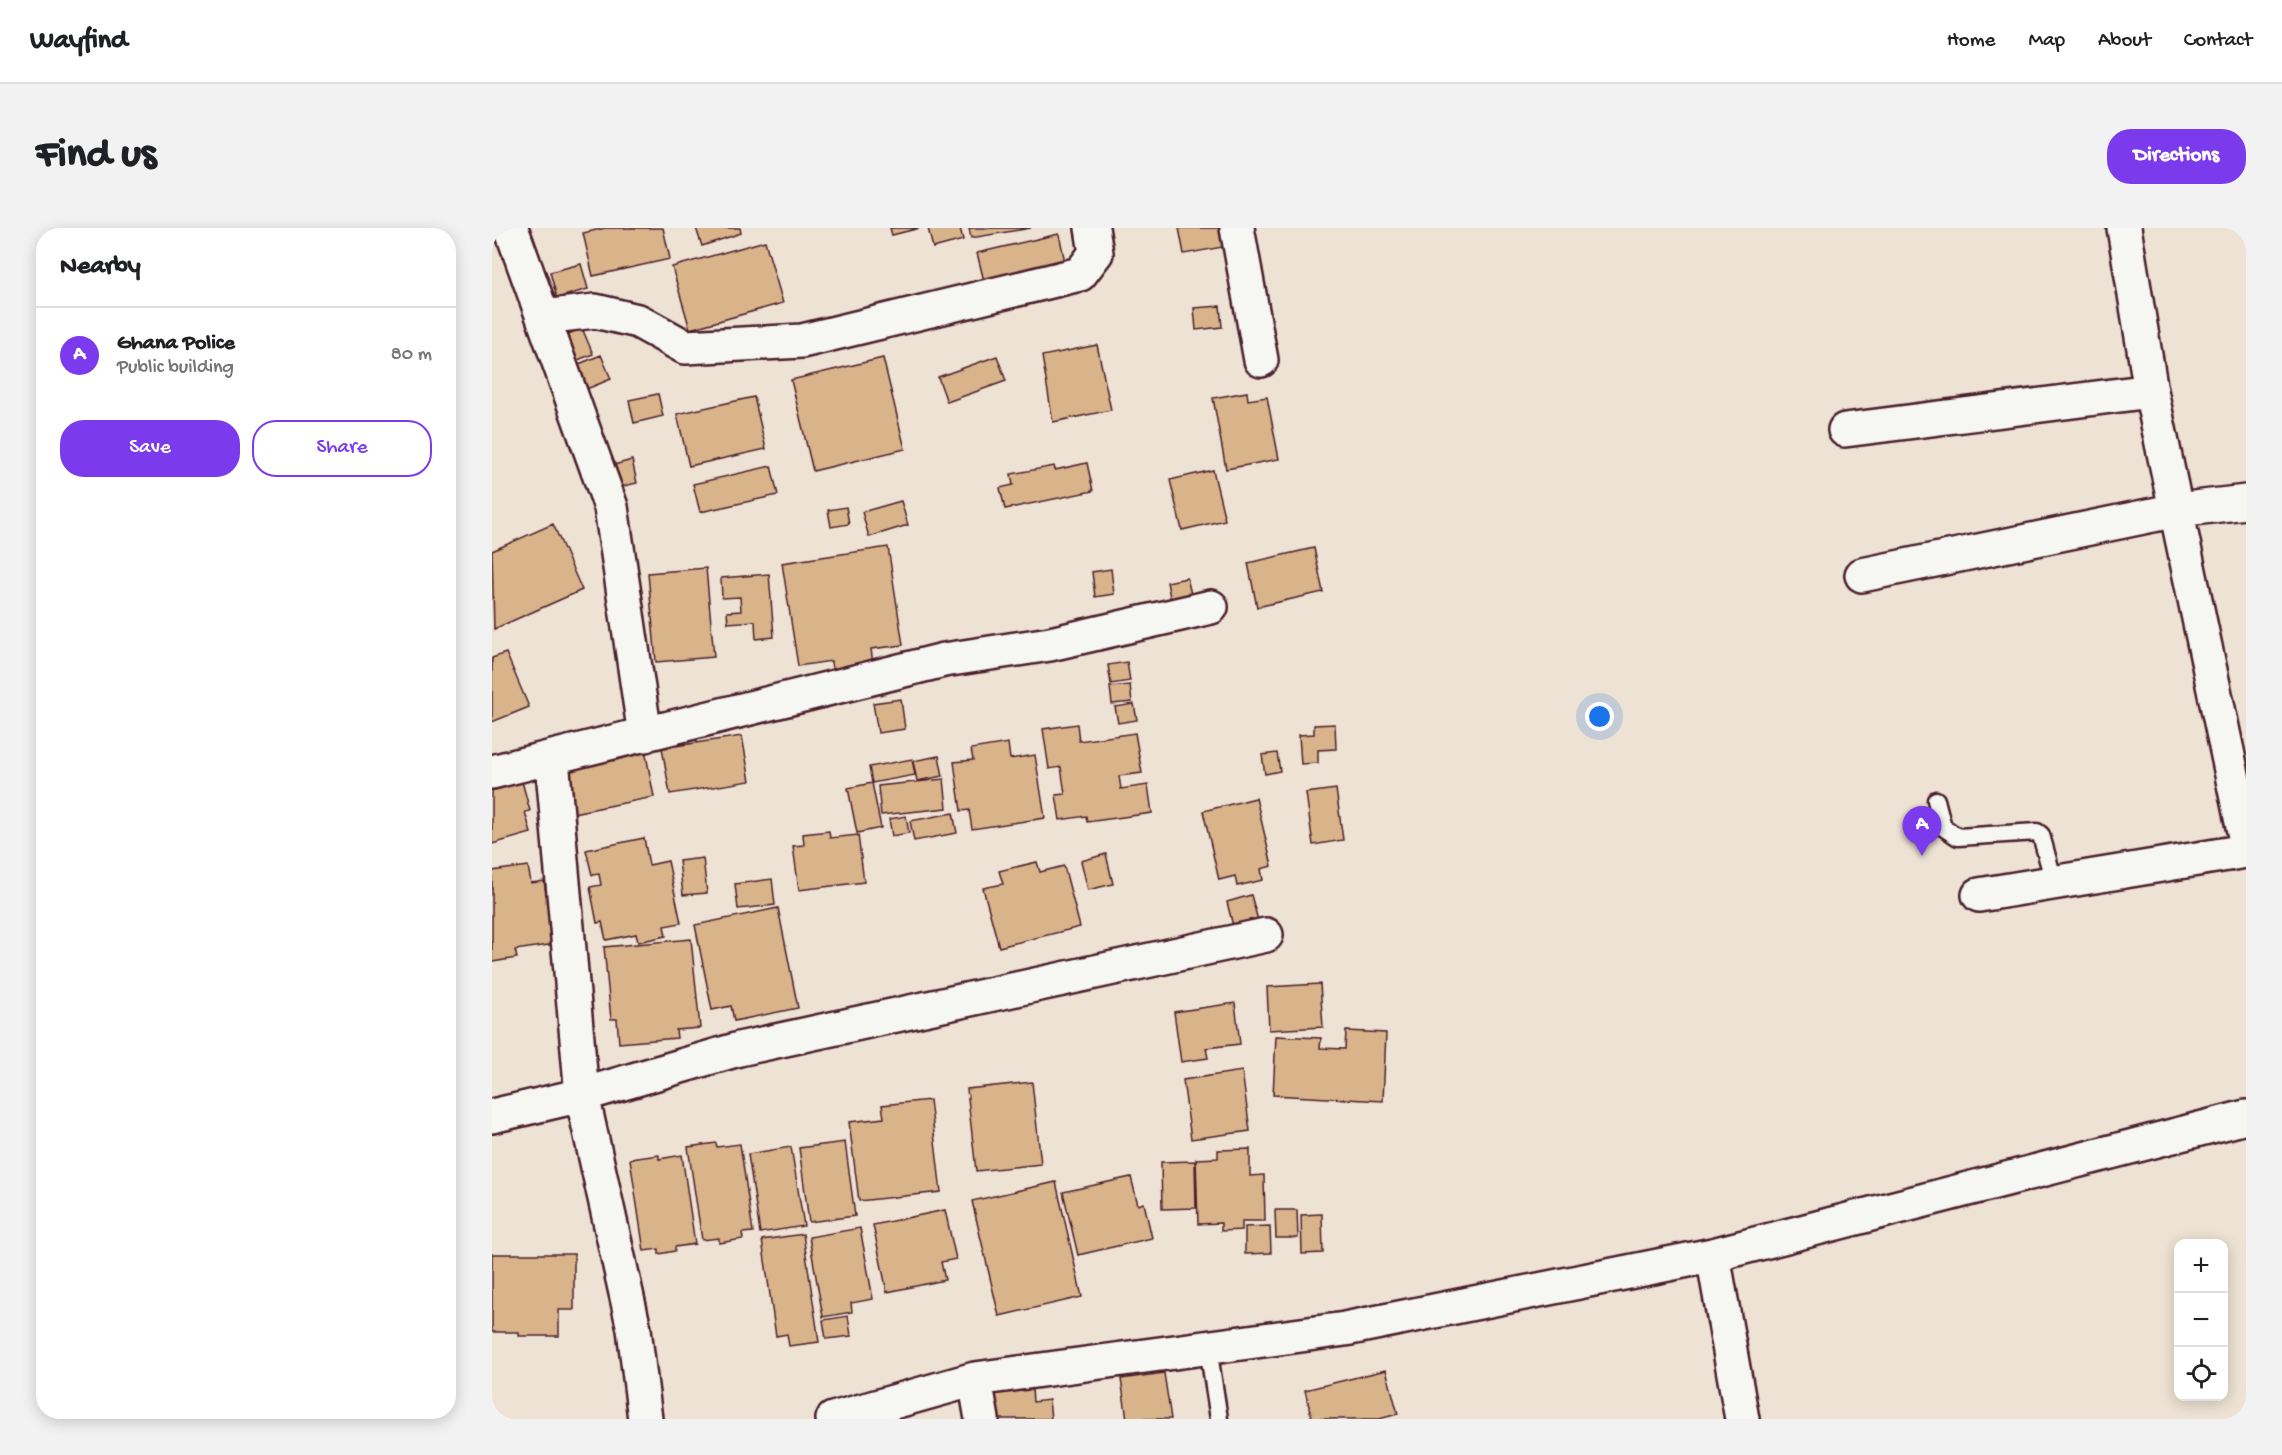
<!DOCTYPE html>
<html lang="en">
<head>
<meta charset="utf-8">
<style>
  :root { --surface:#fff; --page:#f2f2f2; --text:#202124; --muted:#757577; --line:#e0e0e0; --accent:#7c3aed }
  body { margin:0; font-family:"Gochi Hand",sans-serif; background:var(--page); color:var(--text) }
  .controls { position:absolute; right:18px; bottom:18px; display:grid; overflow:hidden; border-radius:12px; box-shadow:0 3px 15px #0003 }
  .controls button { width:54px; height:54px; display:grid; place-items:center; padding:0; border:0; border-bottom:2px solid var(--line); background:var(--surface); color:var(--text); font:30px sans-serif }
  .you { position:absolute; left:1108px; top:489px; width:21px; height:21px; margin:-15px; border:4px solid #fff; border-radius:50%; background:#1a73e8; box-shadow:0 0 0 9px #1a73e833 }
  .badge { display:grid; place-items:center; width:39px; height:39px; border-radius:50%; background:var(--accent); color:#fff; font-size:20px; font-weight:700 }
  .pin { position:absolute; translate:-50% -50px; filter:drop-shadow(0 2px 3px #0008) }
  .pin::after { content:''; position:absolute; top:32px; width:21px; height:18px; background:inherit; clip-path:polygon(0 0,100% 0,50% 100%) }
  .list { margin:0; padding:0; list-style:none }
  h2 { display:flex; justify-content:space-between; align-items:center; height:78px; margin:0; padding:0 24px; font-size:26px }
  h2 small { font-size:20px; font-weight:400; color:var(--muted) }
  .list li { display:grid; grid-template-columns:39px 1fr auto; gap:18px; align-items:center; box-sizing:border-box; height:96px; padding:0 24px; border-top:2px solid var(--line) }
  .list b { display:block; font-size:22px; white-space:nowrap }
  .list p { margin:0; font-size:20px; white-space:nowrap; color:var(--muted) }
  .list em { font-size:20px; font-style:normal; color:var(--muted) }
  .actions { display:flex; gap:12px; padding:18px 24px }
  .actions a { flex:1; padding:14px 0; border:2px solid var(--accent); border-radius:24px; text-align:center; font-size:21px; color:var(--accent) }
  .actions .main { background:var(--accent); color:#fff }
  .icon { flex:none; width:33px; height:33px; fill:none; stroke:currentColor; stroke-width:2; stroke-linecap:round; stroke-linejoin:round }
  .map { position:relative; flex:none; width:1754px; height:1191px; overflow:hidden; border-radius:24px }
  header { display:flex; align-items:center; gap:36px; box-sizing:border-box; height:84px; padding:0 30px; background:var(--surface); border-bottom:2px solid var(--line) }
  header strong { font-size:28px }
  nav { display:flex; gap:33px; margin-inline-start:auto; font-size:21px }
  .intro { display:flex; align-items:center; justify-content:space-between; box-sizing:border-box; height:144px; padding:0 36px }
  h1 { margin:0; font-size:42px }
  .button { padding:15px 27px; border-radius:24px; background:var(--accent); color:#fff; font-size:21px; font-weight:700 }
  main { display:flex; gap:36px; padding:0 36px }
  aside { flex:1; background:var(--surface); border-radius:24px; box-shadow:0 3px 15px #0003 }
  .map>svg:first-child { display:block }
</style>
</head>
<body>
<header>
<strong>Wayfind</strong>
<nav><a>Home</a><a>Map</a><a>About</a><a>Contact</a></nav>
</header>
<div class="intro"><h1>Find us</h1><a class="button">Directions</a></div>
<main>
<aside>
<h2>Nearby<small></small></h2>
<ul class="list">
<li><span class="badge">A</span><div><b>Ghana Police</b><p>Public building</p></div><em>80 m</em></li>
</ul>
<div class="actions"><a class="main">Save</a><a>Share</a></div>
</aside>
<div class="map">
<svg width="1754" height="1191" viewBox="0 0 1754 1191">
  <rect width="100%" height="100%" fill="#ede2d3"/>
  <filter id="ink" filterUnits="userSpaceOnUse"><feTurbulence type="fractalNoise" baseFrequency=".0167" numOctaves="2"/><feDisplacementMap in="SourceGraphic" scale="12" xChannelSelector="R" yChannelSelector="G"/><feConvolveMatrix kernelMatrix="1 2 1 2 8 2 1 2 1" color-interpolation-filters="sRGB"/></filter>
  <g filter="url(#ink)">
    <path fill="#d9b38a" stroke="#4a1f2b" stroke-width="1.5" d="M113,0H171L178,31L101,48L91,5Z
      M204,0H248L249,5L210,18Z
      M398,0H428L400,7Z
      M436,0H468L471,12L441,20Z
      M477,0H539L479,10Z
      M687,0H739L742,17L692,26Z
      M567,6L575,43L494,61L485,25Z
      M273,13L291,75L198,101L180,39Z
      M89,36L96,61L65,70L58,44Z
      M728,78L730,99L704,102L702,80Z
      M90,100L101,126L83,133L72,108Z
      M605,117L619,182L561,194L550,128Z
      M109,127L119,151L92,162L82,138Z
      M505,128L514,153L455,174L446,149Z
      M391,130L413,221L321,243L299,152Z
      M755,164L756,172L775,169L787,231L734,241L721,170Z
      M166,166L171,188L142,195L137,172Z
      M262,169L274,221L197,238L185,186Z
      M140,232L145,255L123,260L118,238Z
      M595,235L601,263L513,281L508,260L521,257L519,246L562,238L563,242Z
      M279,238L286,267L208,284L201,256Z
      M721,242L733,292L690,302L678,252Z
      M409,273L416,297L377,309L370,284Z
      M354,279L357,296L339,299L336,282Z
      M61,296L90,362L2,401L0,323Z
      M396,319L411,417L379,421L381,436L340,442L339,433L306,438L290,335Z
      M822,320L831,364L765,379L756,335Z
      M214,340L222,429L164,434L156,345Z
      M619,341L622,366L603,369L600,344Z
      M277,346L282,409L264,411L263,393L236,395L235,384L249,383L248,369L230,370L229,350Z
      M695,350L700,370L679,374L675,354Z
      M14,425L37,479L0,494V430Z
      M635,434L638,453L619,456L616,437Z
      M638,457L640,474L620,476L618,459Z
      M409,471L413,501L386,505L381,475Z
      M642,476L645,492L626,495L623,479Z
      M585,496L587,513L643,505L650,545L627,548L629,561L656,557L660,585L595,594L594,588L568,592L564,567L573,566L569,539L557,541L551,501Z
      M843,496L844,521L826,522V535L809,536L807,507L822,506V497Z
      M250,508L258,553L178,566L170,520Z
      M516,515L518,531L543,527L553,590L480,601L477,582L469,583L462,534L481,532L479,521Z
      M152,516L162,569L81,585L71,532Z
      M785,525L788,543L773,546L770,527Z
      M447,528L451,548L425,553L421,533Z
      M420,531L423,547L380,555L377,539Z
      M28,546L38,583L33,584L39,605L0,616V553Z
      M452,551L455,580L389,587L386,558Z
      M380,555L389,600L365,605L356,560Z
      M844,561L851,612L821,617L814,565Z
      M764,570L780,638L769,641L771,652L745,658L743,648L727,652L711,583Z
      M461,585L465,605L422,613L418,593Z
      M414,588L417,605L400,608L397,591Z
      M337,603L338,610L366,607L372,654L307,662L301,618L312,617L311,606Z
      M152,610L157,637L176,633L189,695L172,698L174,708L146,714L144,706L114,712L110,694L105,695L98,659L109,657L107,646L100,647L94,622Z
      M614,626L621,656L596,662L589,633Z
      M211,630L215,665L191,667L187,633Z
      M545,634L548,644L572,638L588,699L507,719L491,660L511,656L507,643Z
      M36,638L39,655L52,653L63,716L23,722L25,730L0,734V643Z
      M280,651L283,677L246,681L243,656Z
      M759,667L767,696L742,702L735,674Z
      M286,680L306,780L242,793L239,778L220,782L203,697Z
      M199,711L208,800L184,802L185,810L127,815L125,791H119L112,719Z
      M828,756L831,799L777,802L775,759Z
      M743,775L748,816L714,820L716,830L689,834L682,784Z
      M854,803L894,805L891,873L781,867L784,808L829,810L828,820L853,821Z
      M750,843L758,903L699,911L691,852Z
      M540,854L549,936L484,943L475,861Z
      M438,872L449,964L367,973L357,894L392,890L390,877Z
      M353,914L363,988L317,994L307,920Z
      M224,915L225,919L248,916L261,1004L250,1005L251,1011L227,1015V1010L210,1012L196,919Z
      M299,919L312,998L268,1005L256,926Z
      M758,921V948L772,947L773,993H750V1002L729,1003V995L706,996L704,931L726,930V922Z
      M167,927V931L190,927L203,1016L183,1019V1023L167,1026V1021L152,1023L138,931Z
      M703,933L704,980L670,981L669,934Z
      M639,949L646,977L652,975L660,1010L586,1027L571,964Z
      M564,954L590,1069L507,1088L480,973Z
      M453,982L464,1031L449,1034L453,1052L395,1064L381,997Z
      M783,982H805L806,1010H784Z
      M830,986L831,1025L810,1026L809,987Z
      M778,998L779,1025L753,1026V999Z
      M368,1000L381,1071L359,1075L360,1084L331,1089L317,1009Z
      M311,1006L327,1114L297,1118L295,1106L284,1108L270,1012Z
      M0,1026H82V1082H67V1108H27V1104H0Z
      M356,1088L359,1108L334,1111L331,1092Z
      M894,1142L906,1186L887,1191H820L813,1162Z
      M672,1145L679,1191H635L629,1151Z
      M540,1161L541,1174L557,1172L559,1191H504L502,1165Z"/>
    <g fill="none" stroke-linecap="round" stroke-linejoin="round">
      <g stroke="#4a1f2b" stroke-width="21">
        <path id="lane" d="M1444,572L1451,599L1466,609L1545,604L1549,607L1562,654
          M716,1119L727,1191"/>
      </g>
      <g stroke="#4a1f2b" stroke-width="38">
        <path id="street" d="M19,0L119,279L153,507
          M745,0L769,132
          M1632,0L1659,163L1754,613
          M51,89L103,83L146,93L193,119L310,113L588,46L604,25L600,0
          M1353,202L1659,163
          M1370,347L1685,282L1754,274
          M60,531L90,867L142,1101L153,1191
          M0,544L452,432L558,416L719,379
          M1487,667L1754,623
          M0,888L90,867L247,821L774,707
          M1221,1027L1250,1191
          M483,1151L490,1191
          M341,1191L483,1151L853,1101L1221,1027L1754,889"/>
      </g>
      <use href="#lane" stroke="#f6f6f2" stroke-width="16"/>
      <use href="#street" stroke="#f6f6f2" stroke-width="33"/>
    </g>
  </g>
</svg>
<div class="controls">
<button>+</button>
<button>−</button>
<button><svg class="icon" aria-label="locate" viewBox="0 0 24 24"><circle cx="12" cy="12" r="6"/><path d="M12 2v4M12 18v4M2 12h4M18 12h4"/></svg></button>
</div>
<div class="you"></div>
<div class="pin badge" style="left:1430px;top:628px">A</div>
</div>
</main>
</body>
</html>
